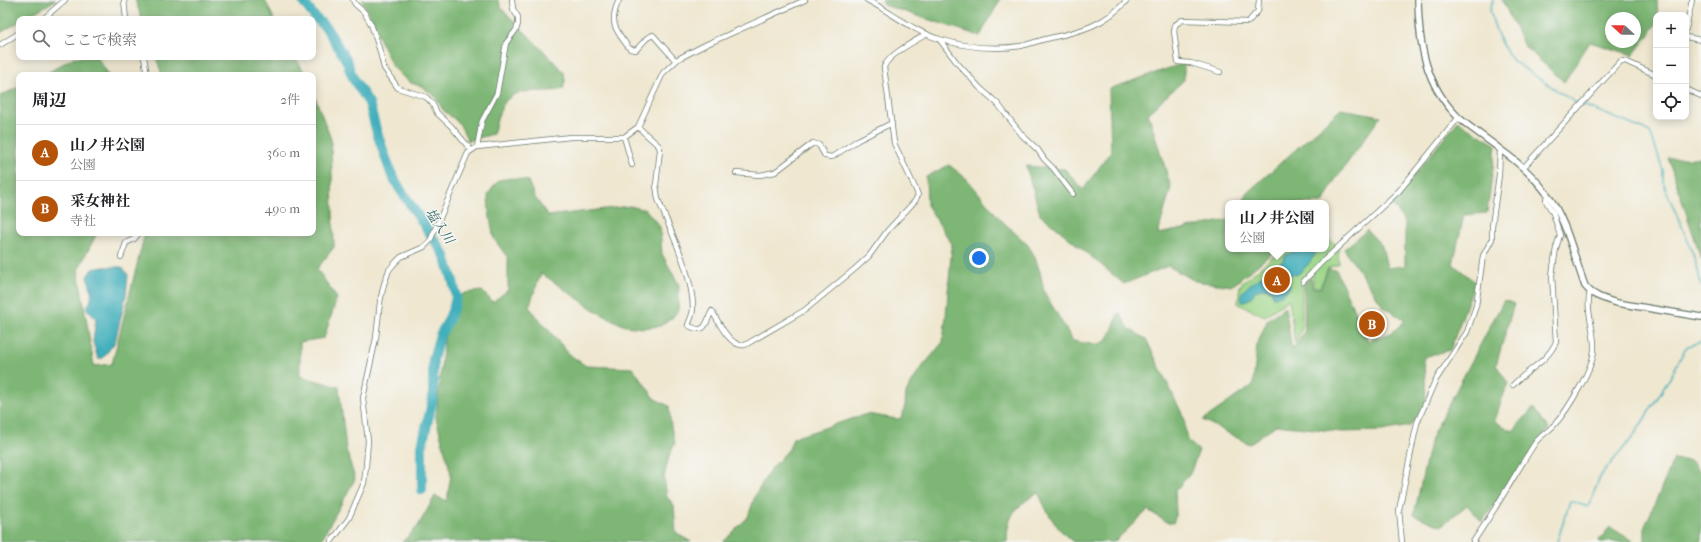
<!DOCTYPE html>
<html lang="ja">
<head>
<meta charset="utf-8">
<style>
  :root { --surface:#fff; --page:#f6f6f6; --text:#202124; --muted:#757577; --line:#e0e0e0; --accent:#b45309 }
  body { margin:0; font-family:"IM FELL French Canon","Noto Serif JP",serif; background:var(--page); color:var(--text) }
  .controls { position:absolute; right:12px; top:12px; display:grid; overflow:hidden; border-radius:8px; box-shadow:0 2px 10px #0003 }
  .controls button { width:36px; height:36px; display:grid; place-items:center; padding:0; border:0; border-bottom:1px solid var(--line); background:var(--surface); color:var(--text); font:20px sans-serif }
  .compass { position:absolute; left:1605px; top:12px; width:36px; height:36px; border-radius:50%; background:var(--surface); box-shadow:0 2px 10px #0003; rotate:291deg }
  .you { position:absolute; left:979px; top:258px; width:14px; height:14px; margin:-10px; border:3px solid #fff; border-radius:50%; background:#1a73e8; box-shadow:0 0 0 6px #1a73e833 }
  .badge { display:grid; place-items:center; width:26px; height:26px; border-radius:50%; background:var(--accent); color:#fff; font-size:13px; font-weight:700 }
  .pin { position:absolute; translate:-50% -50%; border:2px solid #fff; box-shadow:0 1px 4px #0006 }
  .popup { position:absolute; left:1225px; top:200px; width:104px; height:52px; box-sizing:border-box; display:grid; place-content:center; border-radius:8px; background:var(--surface); filter:drop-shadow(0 1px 3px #0005); font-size:13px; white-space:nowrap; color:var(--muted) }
  .popup b { font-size:15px; color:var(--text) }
  .popup::after { content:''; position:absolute; left:50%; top:100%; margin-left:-8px; border:8px solid transparent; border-top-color:var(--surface) }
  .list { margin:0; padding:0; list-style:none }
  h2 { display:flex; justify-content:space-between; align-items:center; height:52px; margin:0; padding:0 16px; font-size:17px }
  h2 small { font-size:13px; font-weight:400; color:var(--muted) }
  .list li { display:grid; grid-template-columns:26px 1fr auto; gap:12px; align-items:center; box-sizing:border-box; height:56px; padding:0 16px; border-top:1px solid var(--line) }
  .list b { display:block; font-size:15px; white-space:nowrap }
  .list p { margin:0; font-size:13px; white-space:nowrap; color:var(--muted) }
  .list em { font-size:13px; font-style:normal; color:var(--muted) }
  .icon { flex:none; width:22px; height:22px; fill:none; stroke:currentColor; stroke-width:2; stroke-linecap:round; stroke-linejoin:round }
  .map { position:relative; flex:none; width:1701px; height:542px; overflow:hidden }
  .search { position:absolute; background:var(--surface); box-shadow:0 2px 10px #0003; left:16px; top:16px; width:300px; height:44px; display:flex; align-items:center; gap:10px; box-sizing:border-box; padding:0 14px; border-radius:8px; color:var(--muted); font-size:15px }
  .panel { position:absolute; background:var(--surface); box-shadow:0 2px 10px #0003; left:16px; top:72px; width:300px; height:164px; border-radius:8px }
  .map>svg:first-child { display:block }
</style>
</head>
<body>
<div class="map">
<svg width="1701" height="542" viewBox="0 0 1701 542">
  <rect width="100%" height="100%" fill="#f6f6f2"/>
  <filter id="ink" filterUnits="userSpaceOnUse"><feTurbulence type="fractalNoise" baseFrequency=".025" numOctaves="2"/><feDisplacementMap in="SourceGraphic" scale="8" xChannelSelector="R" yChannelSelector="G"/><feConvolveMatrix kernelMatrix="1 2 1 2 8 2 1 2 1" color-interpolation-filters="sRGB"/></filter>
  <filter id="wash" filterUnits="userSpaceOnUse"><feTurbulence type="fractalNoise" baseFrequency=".012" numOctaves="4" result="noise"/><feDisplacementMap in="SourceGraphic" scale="16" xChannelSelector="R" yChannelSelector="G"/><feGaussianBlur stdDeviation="0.9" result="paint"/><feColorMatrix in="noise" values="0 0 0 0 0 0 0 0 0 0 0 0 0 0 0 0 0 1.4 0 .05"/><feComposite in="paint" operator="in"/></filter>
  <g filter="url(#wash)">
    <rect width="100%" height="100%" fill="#efe7d0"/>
    <path fill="#9cd587" stroke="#5e895e" d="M1326,237L1338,246L1339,264L1328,268L1320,287H1313V275L1302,285V329L1295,343L1289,299L1265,316L1238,304L1240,285L1282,249H1326Z"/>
    <path fill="#7db674" stroke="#4e7a54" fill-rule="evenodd" d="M0,0H56L23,19H19V22L0,33Z
      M135,0H265L274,19H142Z
      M362,0H498L502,9L564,72L565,81L563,89C543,95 515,84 503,105C498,113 496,125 493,134L468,141L459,123L443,110L435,96L421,86L411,83L402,76L392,66Z
      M882,0H1000L980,36L884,5Z
      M1502,0H1657L1658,15H1656V25L1633,55L1590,42L1564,82L1524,46ZM1611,18H1635V42H1611Z
      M74,57H97L109,75H44Z
      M156,57H295L306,75H162Z
      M1184,63V80L1148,113L1171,187L1158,234L1228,220V249H1277L1232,286L1195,281L1168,266L1124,284L1040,214L1026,166L1065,169L1083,190L1111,151L1109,89Z
      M19,87V233H97L78,270L94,366L112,364L145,233H313V92L331,139L334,247L317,269L337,298L324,338L300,342V376L339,387L346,449L355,479L320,542H0V96Z
      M1341,109L1381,116L1333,183L1323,203H1242L1248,192Z
      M1458,121L1496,145L1487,213L1464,215L1453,264L1475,282L1450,350L1424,357L1426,404L1410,426L1382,431L1342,432L1276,425L1249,444L1203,420L1253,385L1257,345L1268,319L1285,307L1292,350L1305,331L1304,285L1311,278L1312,288H1321L1328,269L1336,270L1368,341L1391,333L1405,321L1383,306L1344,249L1367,230L1382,246L1387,268L1405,266V223L1392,203Z
      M1668,158H1701V258Z
      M949,165L968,180L1000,219L1028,245L1035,257L1040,272L1044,292L1073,341C1107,348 1108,345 1118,313L1121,315L1129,329L1146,339L1185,420C1184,434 1187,443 1199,450L1190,474L1175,491L1176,515L1173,523L1166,522L1148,510L1114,542H1073C1053,525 1048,514 1038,492C1016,508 1007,513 1007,542H723L748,517L755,496L770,470L789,449L793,438L867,414L897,419L901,418L905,406L906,393L918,372L943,342L946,316L952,244L927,205L926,177Z
      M512,178L528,181L534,196L548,216L630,206L646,210L660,227L662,254L679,285L678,310L672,318L660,326L643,328L625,326L597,312L541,273L529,307L570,355L586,366L633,368L655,399L669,406L671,427L675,443L669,456L664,477L667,497L674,505L676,533L691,542H402L418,526L435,496L447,501L451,474L436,418L444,339L456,301L464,293L482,291L493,302L508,290V258L494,239L489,212L488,194L499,180Z
      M1504,300L1514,304L1496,365L1508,383L1494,421L1513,431L1533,408L1549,428L1482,522L1467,505L1441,526L1414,515L1431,438Z
      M1674,459L1691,461L1701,473V542H1645V526Z
      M1610,527L1634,542H1600L1599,540Z"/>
    <path fill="#40afbb" stroke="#307678" d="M1298,249H1312L1316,252C1314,258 1302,273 1296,275L1292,274L1288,278L1290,287C1287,292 1279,297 1273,297L1272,291L1266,288L1255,291L1250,299L1242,302L1241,294C1247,285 1263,274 1273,271L1277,264L1282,262L1286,255Z
      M104,267H122L128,275L126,295L115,342L103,358L98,359L93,342L96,319L86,308C95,299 91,287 87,277L92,269Z"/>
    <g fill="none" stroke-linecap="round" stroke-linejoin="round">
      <path stroke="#40afbb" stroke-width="1.5" d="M1493,0L1490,10L1494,25L1501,43L1513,61L1573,101L1650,132L1663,170V181C1675,216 1696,249 1701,286
        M1557,542L1570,501L1588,507L1601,475L1633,437L1670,378L1685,349L1688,346L1701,342"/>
      <path stroke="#40afbb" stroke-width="10" d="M302,0L314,16L327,29L348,63L349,68L354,80L369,103L377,133L391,173L400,189L445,256L453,281L456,297L454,306L448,321L440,335L433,359V398L422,446V490"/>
    </g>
  </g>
  <g filter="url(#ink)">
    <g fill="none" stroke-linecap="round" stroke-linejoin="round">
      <g stroke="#68786b" stroke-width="6">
        <path id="minor" d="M124,0L126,19
          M353,0L355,4L364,12L371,24L379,48L384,68L398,88L426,97L432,103L437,113L451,126L471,150
          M619,0C608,23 616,31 630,49L636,50L647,38L653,35L676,61
          M867,0C891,12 913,31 939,39C965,47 994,50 1021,46C1030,44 1040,40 1050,38C1082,31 1105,25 1127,0
          M43,19L65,0
          M1686,29L1692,0
          M1686,37L1701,40
          M939,39L958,64L980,88L997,103L1022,135L1038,150L1044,159L1053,168L1073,194
          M0,45L19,33
          M144,57L147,75
          M1220,72L1191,63L1178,62L1174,31L1175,25L1182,20L1248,22L1258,11L1259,0
          M1686,89L1701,96
          M638,127L659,146L660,150L656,185L658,199C670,230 693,275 693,308C693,314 690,320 688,325C707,337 706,320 712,311C718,321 730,348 745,345L805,310L856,268L869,256L888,230L915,201L918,195L916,190L894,143L884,67C889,54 915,41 927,34
          M624,137L632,165
          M477,147L482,121L497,93L506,43L516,30L518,24V17L513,9L512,0
          M1524,167L1621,61H1625L1656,75
          M736,173L760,175L775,172L813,143L819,145L825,156L832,157L858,140L892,123
          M121,257L126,243L134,239L139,233
          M1303,282L1322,262L1399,191L1459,117
          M1513,385C1527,370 1547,362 1556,342L1552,275L1556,248L1560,235L1553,213L1546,201L1547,194
          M331,542L349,518L364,483L366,466L368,441L363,398L376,338L380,302L384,284L389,270L393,265L401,257L424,247L430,241L468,153L477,147L571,137H624L638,127L663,73L678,59L705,45L805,0
          M1402,542L1399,510L1417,423L1435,381L1467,332L1476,306L1483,256L1492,239V226L1499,175L1500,149
          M1473,542C1495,510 1514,476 1535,443C1541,435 1549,431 1555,424C1568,410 1594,367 1594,349C1595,329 1585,311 1590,291"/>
      </g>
      <g stroke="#68786b" stroke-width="8">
        <path id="tertiary" d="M1418,0C1419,45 1425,84 1458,117C1471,129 1488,139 1501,150C1519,163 1534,176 1547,194C1567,221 1573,254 1585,286C1593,296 1604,299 1617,303L1701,317"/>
      </g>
      <use href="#minor" stroke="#fff" stroke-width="4.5"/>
      <use href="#tertiary" stroke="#fff" stroke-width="5.5"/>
    </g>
  </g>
  <g text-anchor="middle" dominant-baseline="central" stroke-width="3" stroke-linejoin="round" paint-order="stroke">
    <g font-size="13" font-style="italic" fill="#295f5c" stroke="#f6f6f2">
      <text transform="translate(440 226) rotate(56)">塩入川</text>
    </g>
  </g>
</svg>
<div class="controls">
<button>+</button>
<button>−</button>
<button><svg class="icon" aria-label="locate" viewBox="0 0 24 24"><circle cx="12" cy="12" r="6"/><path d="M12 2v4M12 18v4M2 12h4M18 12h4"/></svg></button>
</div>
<svg class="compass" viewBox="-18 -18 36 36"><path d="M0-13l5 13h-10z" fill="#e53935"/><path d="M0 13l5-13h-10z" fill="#757577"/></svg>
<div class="you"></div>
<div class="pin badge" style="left:1277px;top:280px">A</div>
<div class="popup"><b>山ノ井公園</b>公園</div>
<div class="pin badge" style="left:1372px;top:324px">B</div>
<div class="search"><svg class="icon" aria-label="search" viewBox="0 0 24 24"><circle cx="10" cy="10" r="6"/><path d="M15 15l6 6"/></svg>ここで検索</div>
<section class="panel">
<h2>周辺<small>2件</small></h2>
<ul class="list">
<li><span class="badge">A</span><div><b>山ノ井公園</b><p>公園</p></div><em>360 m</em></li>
<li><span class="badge">B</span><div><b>采女神社</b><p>寺社</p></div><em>490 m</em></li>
</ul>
</section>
</div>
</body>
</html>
